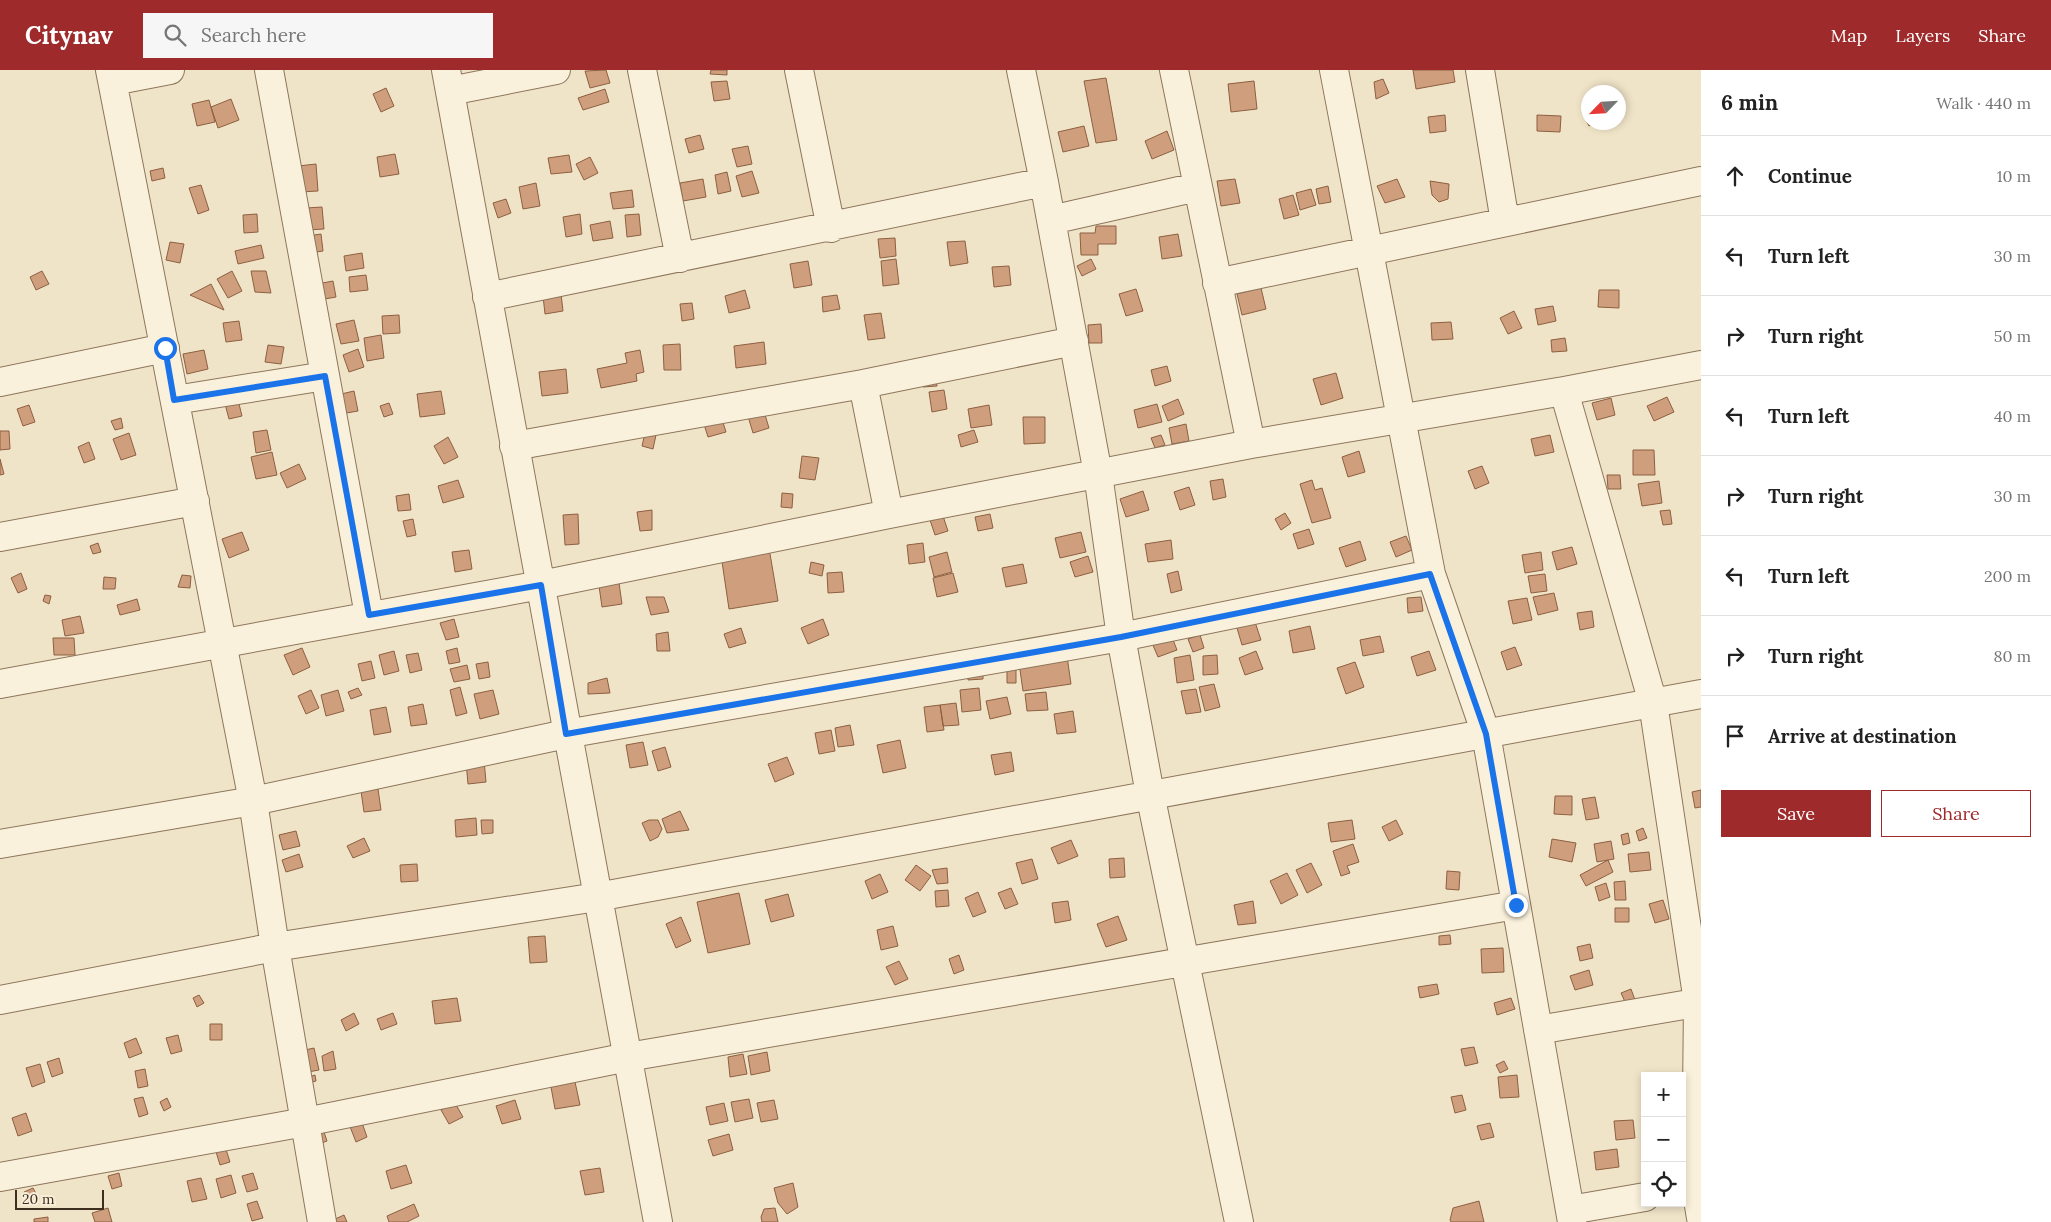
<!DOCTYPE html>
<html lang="en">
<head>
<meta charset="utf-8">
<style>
  :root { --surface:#fff; --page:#f6f6f6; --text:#222; --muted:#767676; --line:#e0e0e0; --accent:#9e2a2b }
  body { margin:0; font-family:Lora,serif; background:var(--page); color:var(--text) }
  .controls { position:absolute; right:15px; bottom:15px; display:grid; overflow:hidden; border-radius:0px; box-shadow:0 2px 8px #0003 }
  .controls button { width:45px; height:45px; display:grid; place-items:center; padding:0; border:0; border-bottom:1px solid var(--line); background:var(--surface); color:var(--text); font:25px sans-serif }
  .compass { position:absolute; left:1581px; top:15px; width:45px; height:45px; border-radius:50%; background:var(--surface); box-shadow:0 2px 8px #0003; rotate:245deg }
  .scale { position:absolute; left:15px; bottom:12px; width:89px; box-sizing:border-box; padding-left:5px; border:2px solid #3d2e20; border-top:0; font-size:14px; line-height:18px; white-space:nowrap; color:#3d2e20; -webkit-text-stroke:4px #f7eed8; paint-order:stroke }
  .stop { position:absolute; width:15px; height:15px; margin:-11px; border:4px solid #1a73e8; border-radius:50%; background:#fff }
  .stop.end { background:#1a73e8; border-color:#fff; box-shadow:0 1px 5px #0008 }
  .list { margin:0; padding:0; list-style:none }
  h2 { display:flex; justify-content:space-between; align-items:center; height:65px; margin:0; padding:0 20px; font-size:21px }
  h2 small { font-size:16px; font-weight:400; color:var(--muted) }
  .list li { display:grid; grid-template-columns:32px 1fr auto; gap:15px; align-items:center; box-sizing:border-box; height:80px; padding:0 20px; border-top:1px solid var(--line) }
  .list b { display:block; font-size:19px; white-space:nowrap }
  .list em { font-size:16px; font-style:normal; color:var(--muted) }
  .actions { display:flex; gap:10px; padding:15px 20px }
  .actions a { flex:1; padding:11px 0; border:1px solid var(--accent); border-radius:0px; text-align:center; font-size:18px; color:var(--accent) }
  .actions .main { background:var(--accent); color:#fff }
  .icon { flex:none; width:28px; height:28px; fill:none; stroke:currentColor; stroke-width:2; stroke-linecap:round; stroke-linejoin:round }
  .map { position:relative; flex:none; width:1701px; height:1152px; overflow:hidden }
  header { display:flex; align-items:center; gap:30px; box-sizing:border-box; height:70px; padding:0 25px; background:var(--accent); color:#fff }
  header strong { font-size:24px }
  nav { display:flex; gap:28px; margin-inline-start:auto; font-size:18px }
  .search { width:350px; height:45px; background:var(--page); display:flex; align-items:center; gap:12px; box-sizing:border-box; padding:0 18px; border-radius:0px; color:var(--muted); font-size:19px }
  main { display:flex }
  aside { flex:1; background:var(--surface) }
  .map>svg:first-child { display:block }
</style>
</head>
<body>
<header>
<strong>Citynav</strong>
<div class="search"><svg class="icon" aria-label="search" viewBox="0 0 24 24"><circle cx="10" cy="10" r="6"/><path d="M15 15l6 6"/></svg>Search here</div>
<nav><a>Map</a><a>Layers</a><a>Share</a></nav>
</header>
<main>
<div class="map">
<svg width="1701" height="1152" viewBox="0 0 1701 1152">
  <rect width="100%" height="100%" fill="#f0e4c8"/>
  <path fill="#cf9f7d" stroke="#8d5f41" d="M606,0L610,13L590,18L585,1Z
    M711,0H727V5L710,4Z
    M1413,0H1453L1455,12L1416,19Z
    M1106,8L1117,70L1096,73L1084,11Z
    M1383,9L1389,23L1376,29L1374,12Z
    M727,11L730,29L714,31L711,12Z
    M1254,11L1257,39L1231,42L1228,14Z
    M386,18L394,36L381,42L373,24Z
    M605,19L609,32L583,40L578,28Z
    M231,29L239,50L218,58L211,37Z
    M209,30L215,52L197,56L192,34Z
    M1588,39V52H1596L1589,56L1582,42Z
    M1445,45L1446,61L1430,63L1428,47Z
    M1537,45L1561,46L1560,62L1537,61Z
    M1084,56L1089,76L1063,82L1058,62Z
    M1167,61L1174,80L1152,89L1145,71Z
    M700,65L704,79L689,83L685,69Z
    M748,76L752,94L737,97L732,79Z
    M395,84L399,104L380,107L377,87Z
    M569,85L572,102L551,104L548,88Z
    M590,87L598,103L584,110L576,94Z
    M316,94L318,121L300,122L298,96Z
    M163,98L165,108L152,111L150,101Z
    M752,101L759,123L742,127L736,106Z
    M727,102L731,121L718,124L715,105Z
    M703,109L706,127L683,131L680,113Z
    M1235,109L1240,133L1221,136L1217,111Z
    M1397,109L1405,127L1385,133L1377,116Z
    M1430,111L1449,114L1448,129L1439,132L1432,125Z
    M536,113L540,136L523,139L519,117Z
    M201,115L209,140L198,144L189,118Z
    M1328,116L1331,132L1319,134L1316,119Z
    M1311,119L1316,135L1300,140L1296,123Z
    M632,120L634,137L613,139L610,123Z
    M1293,125L1299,145L1284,149L1279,129Z
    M506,129L511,143L498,148L493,133Z
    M322,137L324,159L307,160L306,138Z
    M257,144L258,162L244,163L243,145Z
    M580,144L582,164L566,167L563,147Z
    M639,144L641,165L627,167L625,145Z
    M610,151L613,168L593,171L590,155Z
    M1096,156H1116V174H1098V185H1081L1080,163H1095Z
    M321,164L323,181L310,183L308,166Z
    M1178,164L1182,186L1162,189L1159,167Z
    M895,168L896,186L880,188L878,169Z
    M965,171L968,193L950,196L947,172Z
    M170,172L184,174L180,193L166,190Z
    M261,175L264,188L238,194L235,181Z
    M362,183L364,198L346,201L344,186Z
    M896,189L899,214L883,216L881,191Z
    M1091,189L1096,199L1082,206L1077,196Z
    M808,191L812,215L794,218L790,194Z
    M1009,196L1011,215L994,217L992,197Z
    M42,201L49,214L36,220L30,207Z
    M232,201L242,221L228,228L217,209Z
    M251,201H266L271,223L255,222Z
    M366,205L368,220L350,222L349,207Z
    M333,211L336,227L319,230L317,214Z
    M211,214L224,240L190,225Z
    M1261,218L1266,239L1242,245L1237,224Z
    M1136,219L1143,241L1126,246L1119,224Z
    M745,220L750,238L729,243L725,226Z
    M1599,220H1619V238L1598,237Z
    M561,224L563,241L545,244L543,226Z
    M837,225L840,239L823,242L822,227Z
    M692,233L694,249L682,251L680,234Z
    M1553,236L1556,251L1538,255L1535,239Z
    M1514,241L1522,258L1508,264L1500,248Z
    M881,243L885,268L868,270L864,245Z
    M399,245L400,263L383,264L382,246Z
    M354,250L359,271L341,274L336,254Z
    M239,251L242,270L226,272L223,253Z
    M1451,252L1453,269L1432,270L1431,253Z
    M1101,254L1102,273H1089L1088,255Z
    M381,265L384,288L367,291L364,268Z
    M1565,268L1567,281L1552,282L1551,270Z
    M764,272L766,294L736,298L734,276Z
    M680,274L681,300H664L663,275Z
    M268,275L284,277L281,294L265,292Z
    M358,279L364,297L349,302L343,285Z
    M204,280L208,299L187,304L183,284Z
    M640,280L644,302L636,304L637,311L601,318L597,299L627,293L625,283Z
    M1167,296L1171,311L1155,316L1151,300Z
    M566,299L568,323L542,326L539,302Z
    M1336,303L1343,328L1321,335L1313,309Z
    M936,307L937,316L923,317L922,308Z
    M944,320L947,339L932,342L929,322Z
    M354,321L358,341L341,344L337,325Z
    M441,321L445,344L420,347L417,324Z
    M237,326L242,346L229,349L224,330Z
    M1667,327L1674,342L1654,351L1647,336Z
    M1611,328L1615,345L1597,350L1592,333Z
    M1178,329L1184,344L1168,351L1162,336Z
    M389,333L393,344L384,347L380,336Z
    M1157,334L1162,352L1138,358L1134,340Z
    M29,335L35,352L23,356L17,339Z
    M989,335L992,355L971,358L968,339Z
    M763,338L769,358L753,363L747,343Z
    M720,343L726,362L708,367L702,348Z
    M1023,347H1045V373L1024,374Z
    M121,348L123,358L115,360L111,351Z
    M1186,354L1189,371L1172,374L1169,358Z
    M267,360L271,380L256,383L253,362Z
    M974,360L978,372L961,377L958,365Z
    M0,361H9L10,379L0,380Z
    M129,363L136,385L121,390L113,369Z
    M645,363L656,365L653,379L642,376Z
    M1161,365L1165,375L1155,378L1151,368Z
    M1550,365L1554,382L1535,386L1531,369Z
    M448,367L458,387L444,394L434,376Z
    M89,372L95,389L84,393L78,377Z
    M1633,380H1654L1655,405H1633Z
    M1359,381L1365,402L1348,407L1342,387Z
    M272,382L277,405L256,409L251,387Z
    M802,386L819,388L815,410L799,408Z
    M0,389L4,404L0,405Z
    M299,394L306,409L287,418L280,403Z
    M1482,396L1489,413L1475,419L1468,401Z
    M1607,405H1620L1621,419H1608Z
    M1223,409L1226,427L1213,430L1210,411Z
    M458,410L464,427L443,433L438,416Z
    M1312,410L1315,420L1322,418L1331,448L1312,453L1300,414Z
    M1659,411L1662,433L1642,436L1638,414Z
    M1189,417L1195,435L1180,440L1174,422Z
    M1143,421L1149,440L1126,447L1120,429Z
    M782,423L793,424L792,438L781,437Z
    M409,424L411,440L398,441L396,426Z
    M652,440V460L640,461L637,442Z
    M1670,440L1672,454L1663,455L1660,441Z
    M1285,443L1291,453L1281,460L1275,449Z
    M578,444L579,474L565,475L563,445Z
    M990,444L993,458L978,461L975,447Z
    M943,446L948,461L935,465L930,450Z
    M413,449L416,465L407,467L403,451Z
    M1309,459L1314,474L1298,479L1293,464Z
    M242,462L249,480L229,488L222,469Z
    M1081,462L1086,482L1060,488L1055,468Z
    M1406,466L1412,480L1396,487L1390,472Z
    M1171,470L1173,489L1148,492L1145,474Z
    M1360,471L1366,490L1346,497L1339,478Z
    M98,473L101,482L93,484L90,476Z
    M923,473L925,492L909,494L907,475Z
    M1572,477L1577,494L1557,500L1552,482Z
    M769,478L778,531L729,539L721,485Z
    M469,480L472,499L455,502L452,482Z
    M947,482L952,502L934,507L929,487Z
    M1541,482L1543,500L1525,503L1522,485Z
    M1088,486L1093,502L1075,507L1070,492Z
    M811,492L824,495L822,506L809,503Z
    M1023,494L1027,513L1006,517L1002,498Z
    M1178,501L1182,520L1171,523L1167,504Z
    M842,502L844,522L828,523L827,503Z
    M21,503L27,519L18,523L11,508Z
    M953,503L958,522L937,527L933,508Z
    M1545,504L1547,521L1531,523L1528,506Z
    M182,505L191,506L190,518L178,517Z
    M104,507L116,508L115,519H103Z
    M619,513L622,534L602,537L599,516Z
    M1554,523L1558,540L1538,545L1533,527Z
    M45,525L51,526L49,534L43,531Z
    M646,527H664L669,542L651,545Z
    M1421,527L1423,541L1408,543L1407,528Z
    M1527,528L1532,550L1513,554L1508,531Z
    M137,529L140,540L120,545L117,535Z
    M1592,541L1594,557L1580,560L1577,543Z
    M80,546L84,563L65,566L62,550Z
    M454,549L459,567L446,570L440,553Z
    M823,549L829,565L808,574L801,558Z
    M1255,552L1261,570L1242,575L1237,558Z
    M1310,556L1315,579L1293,583L1289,561Z
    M741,558L746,573L729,578L724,564Z
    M668,562L670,581H657L656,564Z
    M1170,562L1177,580L1158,587L1152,573Z
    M1200,565L1204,578L1193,582L1188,569Z
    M1380,566L1384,582L1363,586L1360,570Z
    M53,568H74L75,585H54Z
    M1515,577L1522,595L1507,600L1501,582Z
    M302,578L310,597L293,605L284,585Z
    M457,578L460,592L449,594L446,581Z
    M394,581L399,601L384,605L379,585Z
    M1256,581L1263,599L1245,605L1239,588Z
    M1429,581L1436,600L1417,606L1411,587Z
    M418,583L422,600L410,603L406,585Z
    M1190,585L1194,610L1177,613L1174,588Z
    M1217,585L1218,604L1203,605V586Z
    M1067,586L1071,614L1023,621L1019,593Z
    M371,591L375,608L362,611L358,594Z
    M488,592L490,607L479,609L476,594Z
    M1355,592L1364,617L1346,624L1337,598Z
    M467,595L470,609L454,612L450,599Z
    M983,598V609L968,610L967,599Z
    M1007,598H1016V613H1007Z
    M607,608L610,623L588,624V613Z
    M1214,614L1220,637L1205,641L1199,617Z
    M460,617L467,643L456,646L450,620Z
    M358,618L362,625L351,629L348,622Z
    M979,618L981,640L962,642L960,620Z
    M1196,619L1201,642L1186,644L1181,621Z
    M311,620L319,638L306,644L298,626Z
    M338,620L344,641L326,646L321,625Z
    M493,620L499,644L480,649L474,624Z
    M1046,622L1048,640L1027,641L1025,624Z
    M1007,627L1011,644L990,649L986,631Z
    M956,633L959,655L943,656L940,635Z
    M423,634L427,654L411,656L408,637Z
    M940,635L944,660L927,662L924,637Z
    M386,637L391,662L374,665L370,640Z
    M1073,641L1076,662L1057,664L1054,644Z
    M850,655L854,675L838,677L835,658Z
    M831,660L835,681L819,684L815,663Z
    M900,670L906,698L883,703L877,675Z
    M643,672L648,695L630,698L626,675Z
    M665,677L671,697L658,701L652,681Z
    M1011,682L1014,701L995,705L991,685Z
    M787,687L794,704L775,712L768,694Z
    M484,690L486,712L468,714L466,692Z
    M378,719L381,740L364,742L361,721Z
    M1701,720V737L1695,738L1692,722Z
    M1555,726H1572V745L1554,744Z
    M1595,727L1599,748L1586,750L1582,729Z
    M680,741L689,760L667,763L662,749Z
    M476,748L477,765L456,767L455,750Z
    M481,750H493V763L482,764Z
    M649,750H658L662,759L658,767L650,771L642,753Z
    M1352,750L1355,769L1331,772L1328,753Z
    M1396,750L1403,764L1389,771L1382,757Z
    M1643,758L1647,768L1639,771L1636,761Z
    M296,761L300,776L283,780L279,765Z
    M1628,763L1630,773L1623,775L1621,765Z
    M364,768L370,781L353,788L347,776Z
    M1552,769L1576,773L1572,792L1549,787Z
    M1071,770L1078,786L1058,794L1051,778Z
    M1611,771L1614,789L1597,792L1594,774Z
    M1353,774L1359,792L1347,796L1350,803L1341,806L1333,781Z
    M1649,782L1651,800L1630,802L1628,784Z
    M299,784L303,797L286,802L282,790Z
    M1124,788L1125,807L1110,808L1109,789Z
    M1032,789L1038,809L1022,814L1016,793Z
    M1608,790L1613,802L1586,816L1580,805Z
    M1311,793L1322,815L1307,823L1296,800Z
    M417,794L418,811L401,812L400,795Z
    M916,795L931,806L920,821L905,810Z
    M947,798L948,813L937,814L932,800Z
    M1447,801L1460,802L1459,820L1446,819Z
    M1287,803L1298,825L1281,834L1270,811Z
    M880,804L888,822L872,829L865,811Z
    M1625,811L1626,830H1615L1614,812Z
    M1606,813L1610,827L1599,831L1595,817Z
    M1011,818L1018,834L1005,839L998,823Z
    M948,820L949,836L936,837L935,821Z
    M978,822L986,842L973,847L965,828Z
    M739,823L750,874L708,883L697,832Z
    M788,824L794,846L771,852L765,830Z
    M1663,830L1669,849L1655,853L1649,834Z
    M1068,831L1071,850L1055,853L1052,833Z
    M1253,831L1256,853L1238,855L1234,835Z
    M1615,838H1629V852H1615Z
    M1118,846L1127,870L1106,877L1097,854Z
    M681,847L691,871L676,878L666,854Z
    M893,856L898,876L881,880L877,860Z
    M1450,865L1451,874L1439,875V866Z
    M545,866L547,892L530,893L528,867Z
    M1590,874L1593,888L1580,891L1577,877Z
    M1503,878L1504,902L1482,903L1481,879Z
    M959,885L964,900L954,904L949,889Z
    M899,891L908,909L895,915L886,897Z
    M1589,900L1593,915L1575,920L1570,906Z
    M1437,914L1439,924L1420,928L1418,917Z
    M1631,919L1635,930L1626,934L1621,923Z
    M199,925L204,933L197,937L193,928Z
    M457,928L461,951L435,954L432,931Z
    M1511,928L1515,939L1497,945L1494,933Z
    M354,943L359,954L346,961L341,950Z
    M393,943L397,954L381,960L377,949Z
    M210,954H222V970H210Z
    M178,965L182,981L171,984L166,968Z
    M136,968L142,983L129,988L124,973Z
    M1474,977L1478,993L1465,996L1461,979Z
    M314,978L319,1000L308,1002L309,1007L315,1005L316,1011L303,1014L296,982Z
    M333,981L336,999L324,1001L322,986Z
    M767,982L770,1001L751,1005L748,986Z
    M743,984L747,1004L730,1007L728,987Z
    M59,988L63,1003L52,1007L47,992Z
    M1504,991L1508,999L1500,1003L1496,995Z
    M40,994L45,1012L32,1017L26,998Z
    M145,999L148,1016L138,1018L135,1001Z
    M1517,1005L1519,1027L1500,1028L1498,1007Z
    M575,1012L580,1035L555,1039L551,1017Z
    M1462,1025L1466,1040L1455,1043L1451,1027Z
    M143,1027L148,1044L139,1047L134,1029Z
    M167,1028L171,1037L164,1041L160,1032Z
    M749,1029L753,1048L735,1052L731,1032Z
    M515,1030L521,1049L502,1054L496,1036Z
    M774,1030L778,1049L761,1052L757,1033Z
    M455,1033L463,1047L449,1054L441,1040Z
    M724,1033L728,1051L710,1055L706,1037Z
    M26,1043L32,1061L18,1066L12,1048Z
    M361,1050L367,1067L356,1072L349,1054Z
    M1633,1050L1635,1068L1616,1070L1614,1051Z
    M1490,1053L1494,1067L1481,1070L1477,1056Z
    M322,1056L327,1071L314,1076Z
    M729,1064L733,1080L713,1086L708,1070Z
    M224,1073L230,1092L220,1095L214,1075Z
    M1617,1079L1619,1097L1596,1100L1594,1082Z
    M406,1095L412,1113L391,1119L386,1101Z
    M600,1098L604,1122L585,1125L580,1101Z
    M119,1103L122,1116L112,1119L108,1106Z
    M253,1103L258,1119L247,1122L242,1106Z
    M231,1105L236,1123L221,1128L216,1109Z
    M201,1108L207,1129L192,1132L187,1111Z
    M793,1113L798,1137L787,1144L778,1133L774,1118Z
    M33,1118L39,1129L30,1134L24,1122Z
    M257,1131L263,1148L252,1151L247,1134Z
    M1479,1131L1484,1152H1451L1450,1150L1453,1138Z
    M414,1134L419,1146L407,1152H389L387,1146Z
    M108,1138L112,1152H95L92,1143Z
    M775,1138L778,1152H762L761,1147L764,1139Z
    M344,1145L347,1152H334L333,1150Z
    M48,1147V1152H34V1149Z"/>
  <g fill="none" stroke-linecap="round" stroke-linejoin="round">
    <g stroke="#8d765c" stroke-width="30">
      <path id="street" d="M110,0L253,731L275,877L322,1152
        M269,0L369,545
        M446,0C515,384 588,768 658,1152
        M642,0L680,188
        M799,0L831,158
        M1021,0L1044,112L1098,404L1121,567L1150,724L1239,1152
        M1174,0L1251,374
        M1334,0L1431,504L1486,664L1572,1152
        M1480,0L1505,152
        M113,11L170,0
        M450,21L556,0
        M1051,150L1197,117
        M1217,213L1701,111
        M487,227L1044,112
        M0,312L165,278
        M863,314L889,444
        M1564,321L1653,633L1698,932L1696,1118L1701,1148
        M175,330L325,306
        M514,376L863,314L1074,271
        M0,467L195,431
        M0,614L541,515L889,444L1251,374L1564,321L1701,295
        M0,774L253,731L566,664L1121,567L1431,504
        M0,930L275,877L597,827L1701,624
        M1538,960L1701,932
        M0,1107L305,1052L628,987L1516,835
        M1570,1140L1645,1127"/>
    </g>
    <use href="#street" stroke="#faf1dc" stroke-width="28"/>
  </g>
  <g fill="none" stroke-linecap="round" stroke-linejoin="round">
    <path stroke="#1a73e8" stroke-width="6" d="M165,278L174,330L325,306L369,545L541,515L566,664L1121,567L1430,504L1486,664L1516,835"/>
  </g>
</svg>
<div class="controls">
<button>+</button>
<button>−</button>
<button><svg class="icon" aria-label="locate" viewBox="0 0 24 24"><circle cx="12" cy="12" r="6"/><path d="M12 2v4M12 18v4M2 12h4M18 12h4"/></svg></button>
</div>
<svg class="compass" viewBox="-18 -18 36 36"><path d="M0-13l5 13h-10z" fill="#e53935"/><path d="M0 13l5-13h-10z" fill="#767676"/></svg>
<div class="scale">20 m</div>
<div class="stop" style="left:165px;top:278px"></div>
<div class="stop end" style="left:1516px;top:835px"></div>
</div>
<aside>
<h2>6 min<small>Walk · 440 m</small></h2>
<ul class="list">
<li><svg class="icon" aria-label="ahead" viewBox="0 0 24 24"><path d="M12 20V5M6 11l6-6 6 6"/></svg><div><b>Continue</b></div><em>10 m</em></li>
<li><svg class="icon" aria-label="left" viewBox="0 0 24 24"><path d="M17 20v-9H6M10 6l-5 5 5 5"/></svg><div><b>Turn left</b></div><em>30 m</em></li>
<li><svg class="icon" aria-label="right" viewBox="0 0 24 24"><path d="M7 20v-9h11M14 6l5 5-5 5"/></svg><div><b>Turn right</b></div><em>50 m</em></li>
<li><svg class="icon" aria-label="left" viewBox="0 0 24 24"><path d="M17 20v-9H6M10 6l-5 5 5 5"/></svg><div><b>Turn left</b></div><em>40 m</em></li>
<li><svg class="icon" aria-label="right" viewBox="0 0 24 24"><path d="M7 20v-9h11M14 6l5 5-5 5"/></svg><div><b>Turn right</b></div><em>30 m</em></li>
<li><svg class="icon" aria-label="left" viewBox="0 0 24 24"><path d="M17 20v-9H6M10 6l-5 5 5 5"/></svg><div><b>Turn left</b></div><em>200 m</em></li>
<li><svg class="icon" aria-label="right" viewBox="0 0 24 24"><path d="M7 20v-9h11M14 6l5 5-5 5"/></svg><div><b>Turn right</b></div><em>80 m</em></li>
<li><svg class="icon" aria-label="arrive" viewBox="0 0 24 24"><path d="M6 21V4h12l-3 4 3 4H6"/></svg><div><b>Arrive at destination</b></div></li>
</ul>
<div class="actions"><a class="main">Save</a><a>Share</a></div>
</aside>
</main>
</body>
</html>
